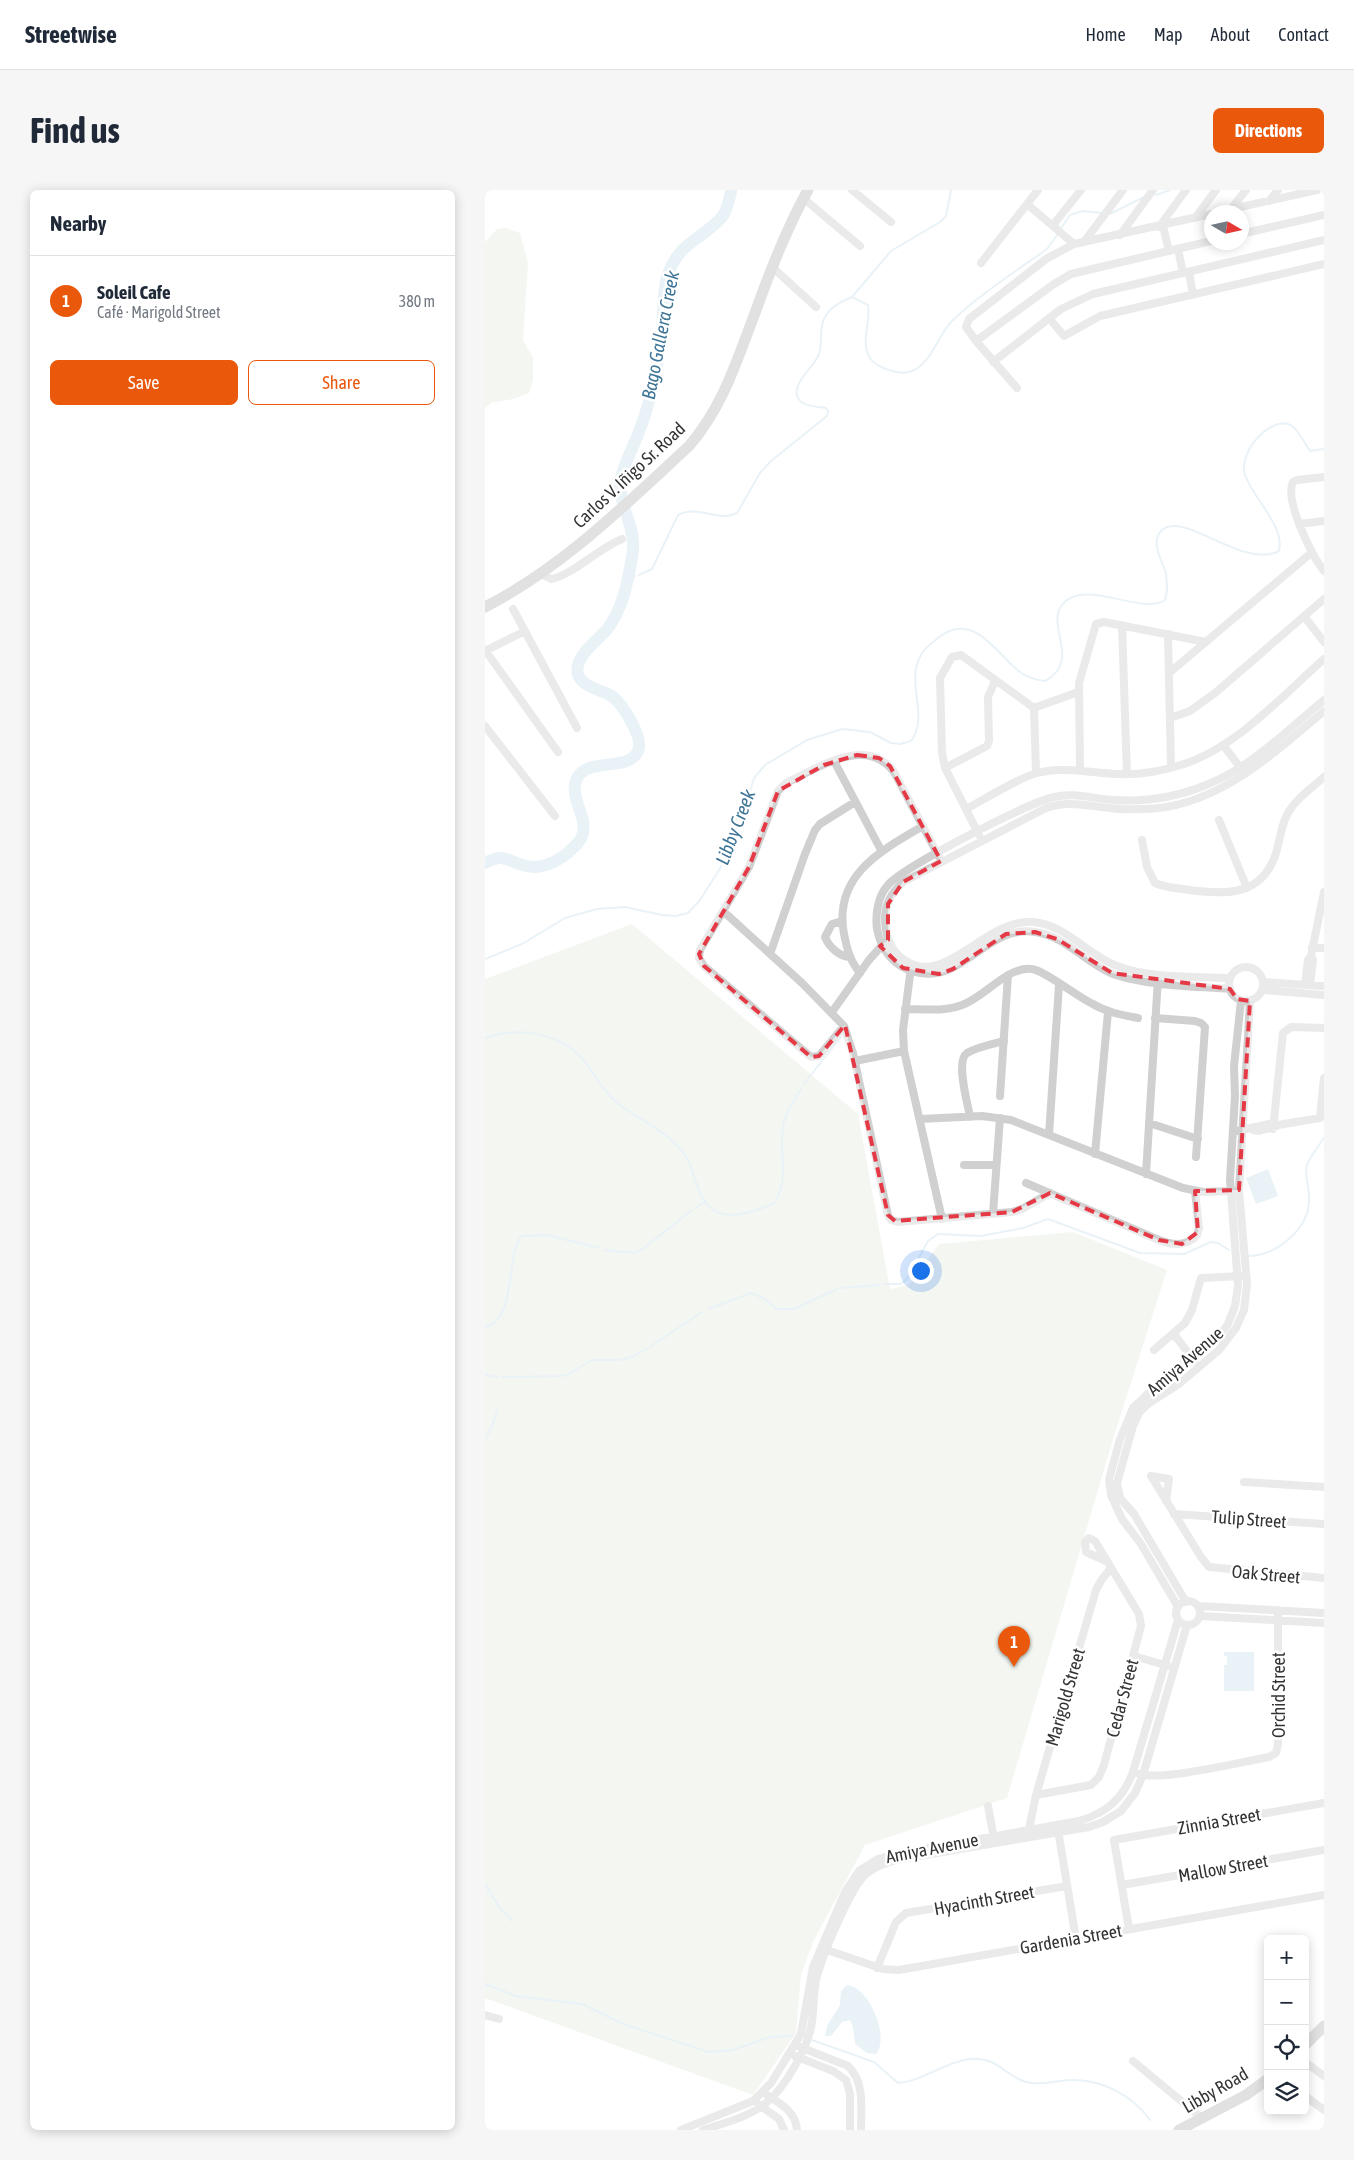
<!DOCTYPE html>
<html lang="en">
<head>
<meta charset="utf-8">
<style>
  :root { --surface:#fff; --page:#f6f6f7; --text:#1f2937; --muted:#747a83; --line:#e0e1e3; --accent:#ea580c }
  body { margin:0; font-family:"Asap Condensed",sans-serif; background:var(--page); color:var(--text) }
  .controls { position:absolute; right:15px; bottom:15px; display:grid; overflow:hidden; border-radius:8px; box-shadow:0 2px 12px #0003 }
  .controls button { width:45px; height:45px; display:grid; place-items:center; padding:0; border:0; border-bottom:1px solid var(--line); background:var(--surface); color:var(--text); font:25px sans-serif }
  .compass { position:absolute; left:719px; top:15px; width:45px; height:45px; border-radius:50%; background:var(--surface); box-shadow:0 2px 12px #0003; rotate:99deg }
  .you { position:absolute; left:435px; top:1080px; width:18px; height:18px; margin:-12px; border:4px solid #fff; border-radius:50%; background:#1a73e8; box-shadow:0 0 0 8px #1a73e833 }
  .badge { display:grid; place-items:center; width:32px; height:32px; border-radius:50%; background:var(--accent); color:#fff; font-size:16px; font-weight:700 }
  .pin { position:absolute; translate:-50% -41px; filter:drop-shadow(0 1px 2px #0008) }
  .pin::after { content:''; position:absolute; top:26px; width:18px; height:15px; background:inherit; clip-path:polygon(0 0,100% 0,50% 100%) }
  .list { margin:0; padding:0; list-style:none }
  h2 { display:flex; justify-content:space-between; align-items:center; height:65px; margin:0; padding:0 20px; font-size:21px }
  h2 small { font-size:16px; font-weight:400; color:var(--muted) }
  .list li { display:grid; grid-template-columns:32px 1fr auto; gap:15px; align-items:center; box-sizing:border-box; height:90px; padding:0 20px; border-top:1px solid var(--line) }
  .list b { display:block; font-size:19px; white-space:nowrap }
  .list p { margin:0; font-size:16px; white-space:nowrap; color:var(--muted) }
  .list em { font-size:16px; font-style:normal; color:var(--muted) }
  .actions { display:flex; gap:10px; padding:15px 20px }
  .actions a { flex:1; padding:11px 0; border:1px solid var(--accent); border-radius:8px; text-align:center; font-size:18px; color:var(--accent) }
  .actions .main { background:var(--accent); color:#fff }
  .icon { flex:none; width:28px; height:28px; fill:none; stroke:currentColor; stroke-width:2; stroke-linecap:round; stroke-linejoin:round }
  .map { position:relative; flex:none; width:839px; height:1940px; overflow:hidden; border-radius:8px }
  header { display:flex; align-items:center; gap:30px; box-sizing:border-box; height:70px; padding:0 25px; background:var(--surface); border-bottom:1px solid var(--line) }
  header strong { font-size:24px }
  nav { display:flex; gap:28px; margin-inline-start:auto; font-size:18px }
  .intro { display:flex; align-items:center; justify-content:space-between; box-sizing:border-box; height:120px; padding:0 30px }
  h1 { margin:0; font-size:35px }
  .button { padding:12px 22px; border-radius:8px; background:var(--accent); color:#fff; font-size:18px; font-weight:700 }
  main { display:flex; gap:30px; padding:0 30px }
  aside { flex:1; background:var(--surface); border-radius:8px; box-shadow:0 2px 12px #0003 }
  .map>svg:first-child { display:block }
</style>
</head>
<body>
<header>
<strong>Streetwise</strong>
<nav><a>Home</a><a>Map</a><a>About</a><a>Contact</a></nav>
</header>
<div class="intro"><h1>Find us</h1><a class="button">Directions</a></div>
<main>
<aside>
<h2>Nearby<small></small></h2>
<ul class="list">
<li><span class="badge">1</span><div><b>Soleil Cafe</b><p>Café · Marigold Street</p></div><em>380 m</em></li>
</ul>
<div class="actions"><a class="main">Save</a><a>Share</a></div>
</aside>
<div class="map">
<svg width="839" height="1940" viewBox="0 0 839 1940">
  <rect width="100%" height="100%" fill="#fff"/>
  <path fill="#e6ecdf" d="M21,38L35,43L43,73L38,150L48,168V190L44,203L28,209L6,213L0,218V52L12,39Z
    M147,734L373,924L405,1099L424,1095L454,1054L588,1042L682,1080L628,1249L522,1608L380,1655L329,1750L316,1784L311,1843L268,1905L0,1808V789Z"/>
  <path fill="#cfe2ee" d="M783,979L793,1006L771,1014L761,988Z
    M739,1462H769V1501H739V1475H742V1466H739Z
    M362,1795C385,1797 405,1848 391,1864L382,1863L370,1854L368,1837L365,1830L357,1832L346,1846H340L342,1836L355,1815L356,1801Z"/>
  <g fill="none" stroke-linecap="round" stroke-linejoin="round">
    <path stroke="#cfe2ee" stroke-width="2" d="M246,2L248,0
      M671,5L685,0
      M625,24L659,7
      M577,37L585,25L598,21L618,23
      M367,107L406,61L455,32L461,26L466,0
      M154,385L167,379L193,325C213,314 233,333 252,323L275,283L286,271L342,226L343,221L341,218C331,216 318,217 313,208C306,195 326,179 332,168C340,155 332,141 340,127C345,117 357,111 367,107L383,115C386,132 375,153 385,168C392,178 415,186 427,181C446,174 453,145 467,131C495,104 530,82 562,59L573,44
      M142,388L150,386
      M0,769L37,754L80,728L112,719L140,717L177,725L191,726L203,723L215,710L236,677L249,633L261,615L269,588L280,575L322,550L357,539L385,542L406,553L415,554L426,551C448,522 410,480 448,452C454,447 460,442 467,440C496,431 515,468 535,482C543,488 551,490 560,491C600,469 554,431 582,410C607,392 657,425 680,410C683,401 682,393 681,384C678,371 664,352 677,340C699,320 758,380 794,361C800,336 768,308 760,285C752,262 788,223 807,236C815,242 819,253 825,261L839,259
      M0,848C30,837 69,842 93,864C108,878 115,899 131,912C153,929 180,940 198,962C211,979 210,1006 227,1019C244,1032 272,1021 289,1013
      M318,895L356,847
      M291,1010C304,989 294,961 298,937C300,923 309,911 316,899
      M210,1018L220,1012
      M120,1060L150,1063L159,1058L207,1020
      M764,1066C792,1065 824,1039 824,1010C825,999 819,985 822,975C826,965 834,956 839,948
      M400,1094H415L422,1089L443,1051L453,1044L496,1046L538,1038L563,1029L655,1063L699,1064L726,1052L733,1053L744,1060
      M355,1098L395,1095
      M224,1119L266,1103L278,1108L292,1119H309L352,1099
      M0,1137C33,1129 20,1062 37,1046L62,1045L114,1058
      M166,1156L217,1122
      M0,1185L12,1187
      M17,1187L75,1186L82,1185L107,1170H135L149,1166L163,1158
      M0,1250L8,1234L12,1220
      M0,1694L15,1718L27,1731
      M0,1794L31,1806L97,1814L138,1834L224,1862L248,1860L285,1847L308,1846
      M327,1850L389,1872L413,1893C439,1891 459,1872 485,1869C513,1866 519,1886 541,1892C555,1896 572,1890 586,1890C617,1889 648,1906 665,1930"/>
    <path stroke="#cfe2ee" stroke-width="12" d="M0,673C21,662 22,672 41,676C58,680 76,670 88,658C97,650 100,643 98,631C94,615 82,595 97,582C112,570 144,580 153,561C159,548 138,515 128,507C116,498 88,497 93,475C97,460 114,450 123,438C138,418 143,391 147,367C153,340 135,320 135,294C136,278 148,259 153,244C166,212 173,176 177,141C179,124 177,101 183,84C195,51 218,49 237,27C242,21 244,10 246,2"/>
    <path stroke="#d0d0d0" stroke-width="8" d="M367,0L406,32
      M318,8L375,56
      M784,11L793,0
      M542,14L589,54L726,24
      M746,19L761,0
      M733,22L832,0
      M710,28L731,0
      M568,35L596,0
      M678,36L684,61
      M674,37L701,0
      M756,44L839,25
      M635,45L668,0
      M599,52L638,0
      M693,59L698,83
      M496,73L553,0
      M287,77L331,117
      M704,82L708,105
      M564,128L579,146L615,126L839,74
      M491,151L481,137L484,129L561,69L589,54
      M508,172L576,119L608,104L839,50
      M532,198L491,151L569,94L586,84L726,51
      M839,287L812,290L808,292C799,310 827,366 839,381
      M814,334L839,331
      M56,384L66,389C86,386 114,358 137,349
      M28,419L92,538
      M819,426L839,452
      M637,435L642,584
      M683,444L686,577
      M0,460L73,562
      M0,461L40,441
      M684,483L826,363
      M549,518L551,583
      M549,518L593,502
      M685,528L705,521L730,503L839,409
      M0,536L70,626
      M738,555L758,581
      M349,571L396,660
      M460,578L502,556L504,551L503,507L510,491
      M595,580L594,493L611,434L619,432L721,452
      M481,619C500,609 533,588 552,583C579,576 605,583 632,584C655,585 678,581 699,574C753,556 797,506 839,469
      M734,630L762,698
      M494,645L460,578L457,563L455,488L467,467L476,465L549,518
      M657,650L662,677L670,693C681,698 693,698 704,700C736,704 771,707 787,673C795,658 794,640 802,625C809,610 827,598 839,587
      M238,721L317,793L359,836L368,863L403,1025L406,1030L413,1032L527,1022L537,1019L565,1003
      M357,731L347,734L340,747C344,757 354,766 364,767
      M827,758H839
      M285,764L320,664L330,640L335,634L370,612
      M744 794a17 17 0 1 1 34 0a17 17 0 1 1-34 0Z
      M426,777L418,840L419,861L457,1029
      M375,783C365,771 362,759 359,744C348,686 395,661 438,636
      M745,788C709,786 666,789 632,776C602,765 583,736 549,732C499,727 457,805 414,766C404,756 400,742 400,728C400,714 408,701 418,692L561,618C583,610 602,616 625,618C636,620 648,619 659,619C731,618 788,564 839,521
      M779,792L839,796
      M820,795L823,770L826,766L839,702
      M825,795L828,770L826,766
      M745,799C709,796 662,796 628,784C600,773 581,746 550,742C502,734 478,795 430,782C409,777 396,760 392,739C390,724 393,706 403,695C418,677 544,612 569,607C589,602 609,609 629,610C661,612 692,607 721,595C767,577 802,540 839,510
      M778,800L839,805
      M420,819C438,819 459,822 477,815C500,807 522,776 547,779C558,780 592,806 606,813C621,822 636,825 653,828
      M347,822L384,770L400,752
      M670,828L710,831L716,833L720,837L711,967
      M359,836L334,866L326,867L219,776L214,768L215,760L264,677L293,601L301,593C333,578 381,545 409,582L454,667
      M370,871L419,861
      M515,906L523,785
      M485,927C483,914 470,871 482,863C492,857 507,854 519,851
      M435,929L497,926L526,930L698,998L718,1002L749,1001
      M664,933L713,949
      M788,939L798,843L806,837L839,838
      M768,940L774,941L792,936
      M752,941L789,933L793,935L835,928L839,888
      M564,945L574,795
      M610,964L623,822
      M479,975H511
      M661,984L673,788
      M541,993L674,1050C687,1055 702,1057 712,1045L714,1038L710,1001
      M508,1023L515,928
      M689,1144L710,1172
      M669,1160L700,1133L707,1120L716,1088L756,1086
      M666,1286L716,1367L724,1377L839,1388
      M666,1286L684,1289L681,1311
      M759,1292L839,1297
      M689,1324L839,1334
      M691 1423a12 12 0 1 1 24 0a12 12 0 1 1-24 0Z
      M701,1412L649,1324L635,1308L632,1293L648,1236L654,1223L663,1214L694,1194L734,1160L751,1138L759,1120L762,1094L754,1000L765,811
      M713,1416L839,1423
      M693,1417L656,1354L637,1329L626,1305L624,1289L635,1249L648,1218L683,1185L733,1148L743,1134L750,1116L753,1095L745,990L750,906L749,876L756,811
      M715,1426L839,1433
      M649,1466L683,1476
      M654,1584C679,1591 755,1572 784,1567L791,1563L793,1554V1420
      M551,1605L606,1595L614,1587L619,1575L656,1436L654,1424L610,1351L604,1348L600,1352L601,1362L621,1371
      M503,1616L509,1649
      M573,1640L591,1749
      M543,1644L551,1605L611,1400L617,1389L626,1378
      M637,1695L839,1660
      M644,1739L629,1650L839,1613
      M339,1759L398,1779L414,1780L839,1705
      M392,1778L411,1732L421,1723L582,1696
      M0,1825L14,1829
      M315,1857L363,1876C380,1892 376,1918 376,1940
      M310,1866L348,1881L361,1890L365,1904V1940
      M648,1871L718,1929
      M820,1872L839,1886
      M282,1905C296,1914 311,1922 312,1940
      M820,1906L839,1920
      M273,1914L294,1929L299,1940
      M196,1940L268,1911L286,1893L316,1844L328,1777L360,1702L374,1681L393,1669L411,1664L594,1631C621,1623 638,1609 648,1582L693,1430
      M218,1940C239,1933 264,1927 281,1913C300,1898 324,1856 327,1832C329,1817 328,1801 332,1786C338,1765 365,1698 381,1684C389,1677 401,1673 411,1670L604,1637L618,1632L636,1621L650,1603L658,1585L702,1435"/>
    <path stroke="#bdbdbd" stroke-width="11" d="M0,417C78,377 140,315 204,256C238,217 252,170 270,123C285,81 301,39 323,0
      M820,1855L839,1836
      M694,1940L761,1905L783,1889"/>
  </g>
  <path d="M0 0H839V1940H0ZM372,565L394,568L405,576L456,671L418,692L403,714V750L395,756L418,778L454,784L468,779L521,744L550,742L572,749L627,783L745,799L752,809L765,811L754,1000L710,1001L713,1042L697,1054L674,1050L565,1003L527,1022L410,1031L403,1025L360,835L334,866L326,867L219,776L214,764L264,677L293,601L339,575Z" fill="#fff" fill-opacity=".55" fill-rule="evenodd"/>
  <path fill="none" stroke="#e63946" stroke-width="4" stroke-dasharray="10 6" stroke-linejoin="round" d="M372,565L394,568L405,576L456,671L418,692L403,714V750L395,756L418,778L454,784L468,779L521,744L550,742L572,749L627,783L745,799L752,809L765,811L754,1000L710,1001L713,1042L697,1054L674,1050L565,1003L527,1022L410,1031L403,1025L360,835L334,866L326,867L219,776L214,764L264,677L293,601L339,575Z"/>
  <g text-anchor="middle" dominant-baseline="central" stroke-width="5" stroke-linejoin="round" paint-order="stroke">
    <g font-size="18" fill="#333" stroke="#fff">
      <text transform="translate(144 285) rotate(-43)">Carlos V. Iñigo Sr. Road</text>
      <text transform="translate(700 1171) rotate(-41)">Amiya Avenue</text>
      <text transform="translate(764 1329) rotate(4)">Tulip Street</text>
      <text transform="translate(781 1384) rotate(5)">Oak Street</text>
      <text transform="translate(793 1505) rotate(-90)">Orchid Street</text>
      <text transform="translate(580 1507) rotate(-74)">Marigold Street</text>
      <text transform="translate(637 1508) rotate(-75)">Cedar Street</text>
      <text transform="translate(734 1631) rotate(-10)">Zinnia Street</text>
      <text transform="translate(447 1658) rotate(-11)">Amiya Avenue</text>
      <text transform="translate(738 1678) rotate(-10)">Mallow Street</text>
      <text transform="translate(499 1710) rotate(-10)">Hyacinth Street</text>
      <text transform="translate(586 1749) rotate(-10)">Gardenia Street</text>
      <text transform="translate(730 1900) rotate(-30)">Libby Road</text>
    </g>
    <g font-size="19" font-style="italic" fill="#3f7597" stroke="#fff">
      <text transform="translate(175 145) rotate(-79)">Bago Gallera Creek</text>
      <text transform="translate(250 637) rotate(-69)">Libby Creek</text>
    </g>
  </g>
</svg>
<div class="controls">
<button>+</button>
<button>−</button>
<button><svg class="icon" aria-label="locate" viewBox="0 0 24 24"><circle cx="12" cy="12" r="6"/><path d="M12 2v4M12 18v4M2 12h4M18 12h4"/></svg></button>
<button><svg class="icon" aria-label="layers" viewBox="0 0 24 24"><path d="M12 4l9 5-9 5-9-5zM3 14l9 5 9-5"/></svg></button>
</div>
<svg class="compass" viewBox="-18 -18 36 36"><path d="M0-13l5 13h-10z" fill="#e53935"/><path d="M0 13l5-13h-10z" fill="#747a83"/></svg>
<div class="you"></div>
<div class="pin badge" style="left:529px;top:1477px">1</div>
</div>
</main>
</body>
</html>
